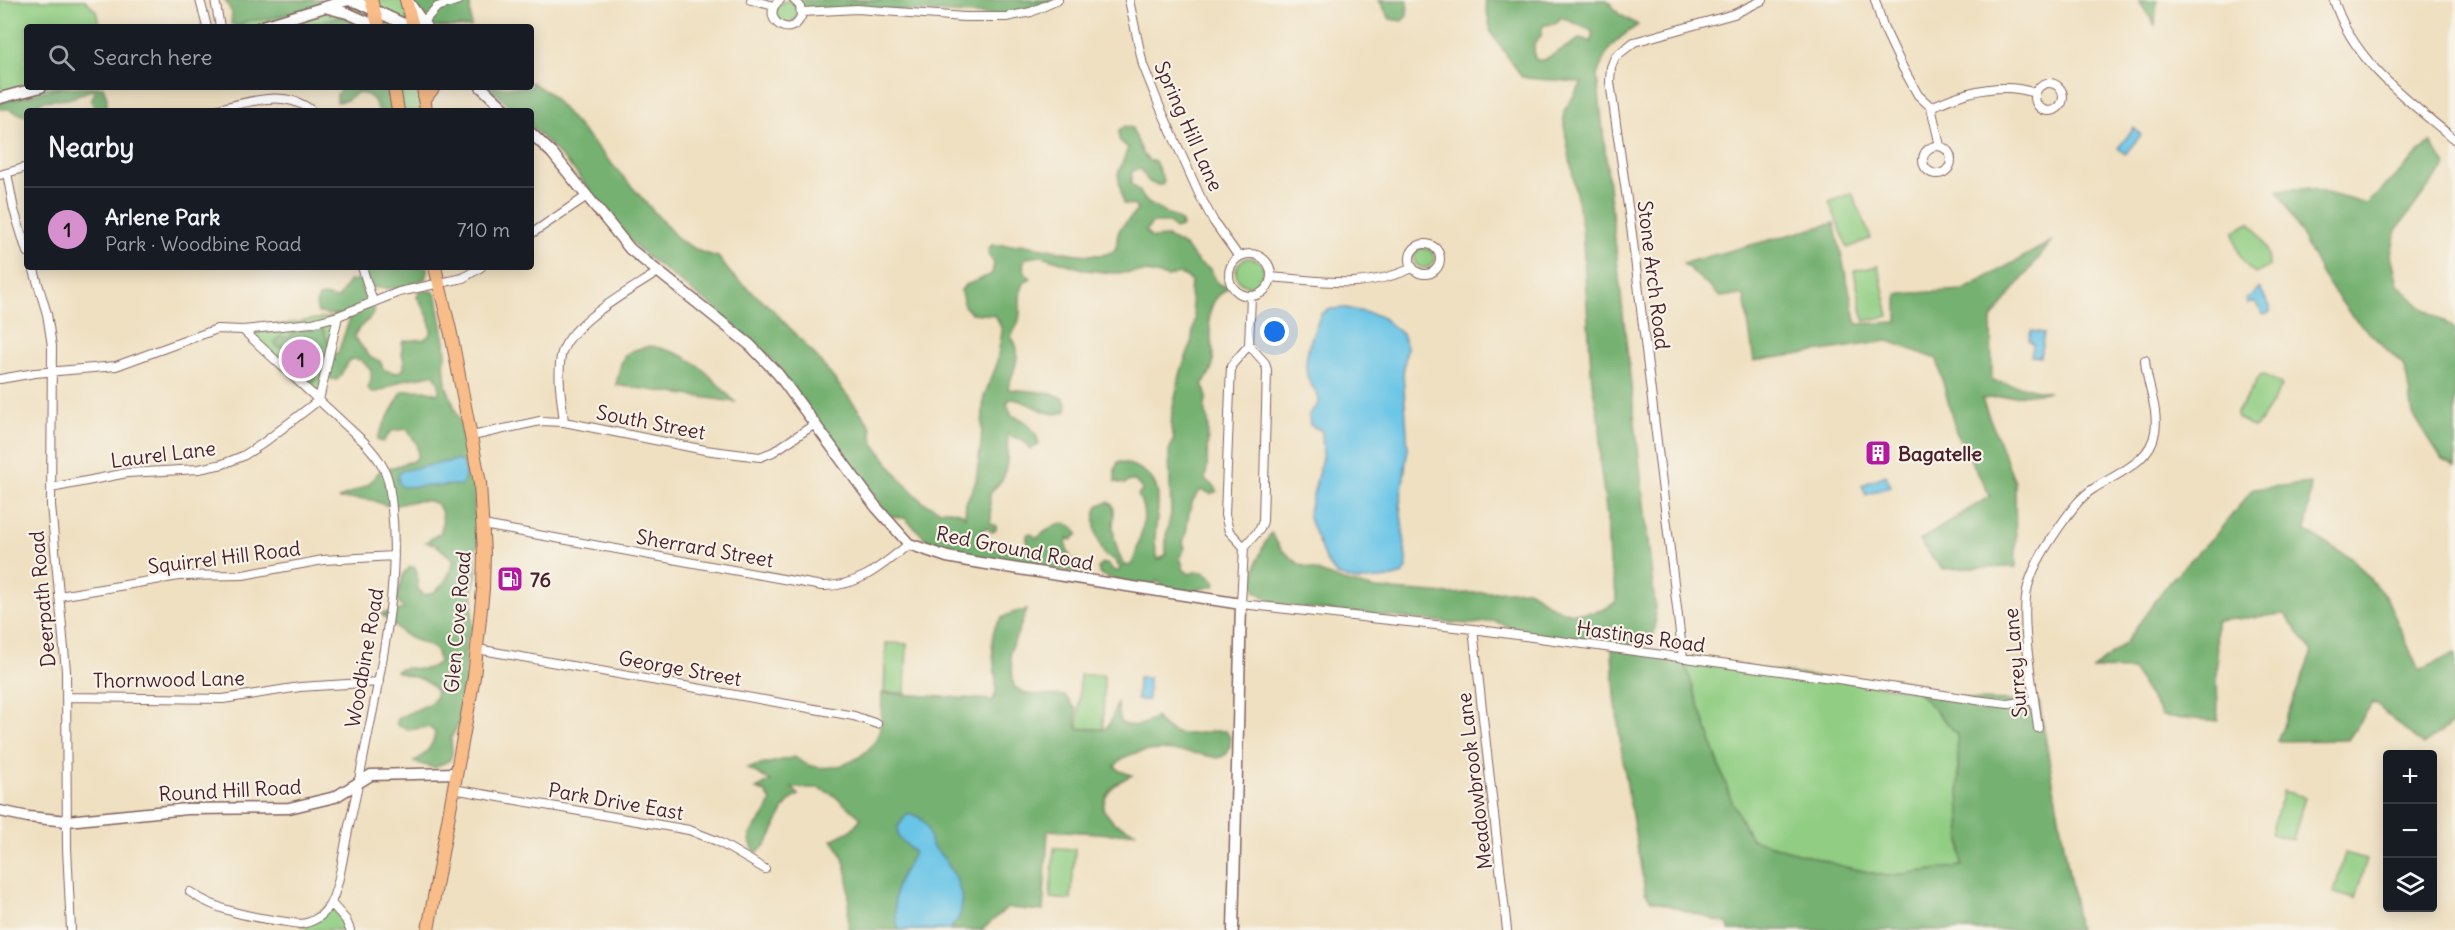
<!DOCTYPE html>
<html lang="en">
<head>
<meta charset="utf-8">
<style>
  :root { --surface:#171b24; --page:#242831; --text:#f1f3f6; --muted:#9ea1a6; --line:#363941; --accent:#d690ce }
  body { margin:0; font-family:Delius,sans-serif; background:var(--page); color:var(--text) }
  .controls { position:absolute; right:18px; bottom:18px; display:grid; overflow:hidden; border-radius:6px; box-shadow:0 3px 15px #0003 }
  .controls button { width:54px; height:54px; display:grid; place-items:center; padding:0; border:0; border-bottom:2px solid var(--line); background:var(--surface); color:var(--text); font:30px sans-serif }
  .you { position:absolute; left:1275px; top:332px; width:21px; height:21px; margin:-15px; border:4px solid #fff; border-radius:50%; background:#1a73e8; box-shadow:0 0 0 9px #1a73e833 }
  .badge { display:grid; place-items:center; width:39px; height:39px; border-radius:50%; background:var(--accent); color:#111; font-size:20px; font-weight:700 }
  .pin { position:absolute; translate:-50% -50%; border:3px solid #fff; box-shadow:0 2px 6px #0006 }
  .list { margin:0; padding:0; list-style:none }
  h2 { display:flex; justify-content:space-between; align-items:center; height:78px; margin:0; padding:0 24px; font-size:26px }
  h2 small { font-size:20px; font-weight:400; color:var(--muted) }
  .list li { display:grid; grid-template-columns:39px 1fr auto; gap:18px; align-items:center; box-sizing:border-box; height:84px; padding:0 24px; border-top:2px solid var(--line) }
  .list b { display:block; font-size:22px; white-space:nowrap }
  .list p { margin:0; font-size:20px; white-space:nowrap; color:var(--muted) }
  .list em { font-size:20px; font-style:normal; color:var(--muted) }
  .icon { flex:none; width:33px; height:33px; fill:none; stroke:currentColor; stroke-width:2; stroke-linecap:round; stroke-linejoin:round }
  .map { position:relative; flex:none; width:2455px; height:930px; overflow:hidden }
  .search { position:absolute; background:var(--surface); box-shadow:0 3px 15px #0003; left:24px; top:24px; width:510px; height:66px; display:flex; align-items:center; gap:15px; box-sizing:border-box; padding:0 21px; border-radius:6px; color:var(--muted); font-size:22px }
  .panel { position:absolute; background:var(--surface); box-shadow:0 3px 15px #0003; left:24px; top:108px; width:510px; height:162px; border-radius:6px }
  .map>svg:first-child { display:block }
</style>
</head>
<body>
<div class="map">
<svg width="2455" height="930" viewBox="0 0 2455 930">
  <rect width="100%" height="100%" fill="#f7f3e8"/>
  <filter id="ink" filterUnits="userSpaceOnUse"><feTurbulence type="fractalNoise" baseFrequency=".0167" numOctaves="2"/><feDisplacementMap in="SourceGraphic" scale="12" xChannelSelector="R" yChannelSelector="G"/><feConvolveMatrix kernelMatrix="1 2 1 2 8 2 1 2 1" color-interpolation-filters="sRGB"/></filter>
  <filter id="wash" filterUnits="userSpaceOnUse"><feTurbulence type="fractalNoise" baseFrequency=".008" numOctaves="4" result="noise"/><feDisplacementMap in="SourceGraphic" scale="24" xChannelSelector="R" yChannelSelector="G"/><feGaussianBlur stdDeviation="1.35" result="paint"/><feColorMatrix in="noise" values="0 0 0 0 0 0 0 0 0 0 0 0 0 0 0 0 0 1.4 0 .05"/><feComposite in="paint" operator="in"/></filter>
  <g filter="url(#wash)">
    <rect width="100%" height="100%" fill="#efe0c1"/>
    <path fill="#91ce83" stroke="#6e7657" stroke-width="1.5" d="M0,0H85L96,11L100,27H27V87H64L0,103Z
      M337,0H406L416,27H369L339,17L301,27H239L245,21Z
      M776 12a11 11 0 1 1 22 0a11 11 0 1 1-22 0Z
      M391,87H434L426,111H393Z
      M1852,193L1871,238L1848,248L1829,202Z
      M2250,223C2260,232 2270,253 2269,267L2255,274C2244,266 2233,245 2234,231Z
      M1414 258a10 10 0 1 1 20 0a10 10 0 1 1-20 0Z
      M1236 272a14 14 0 1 1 28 0a14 14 0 1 1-28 0Z
      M1878,266L1889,316L1864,321L1854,271Z
      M338,316L319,400L243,330Z
      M2264,375L2280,383L2282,387L2256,427H2253L2237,418L2236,414L2260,376Z
      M886,643L907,644L905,693L884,692Z
      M1683,658L1917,691L1957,734L1962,866L1887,876L1845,867L1751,839L1730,797Z
      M1080,675H1104L1103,729L1078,728Z
      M2283,791L2305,797L2293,840L2271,834Z
      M1054,848L1075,849L1071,900L1050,898Z
      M2345,853L2367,859L2355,899L2334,893Z
      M331,903L350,930H309L300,924H306Z"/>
    <path fill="#74b171" stroke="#5f684e" stroke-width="1.5" fill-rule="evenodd" d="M225,0H337L271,18L245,21L239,27L231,24L232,13Z
      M408,0H470L471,27H432L425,15Z
      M794,0H1058L1014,16L870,9L802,12Z
      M1379,0H1408L1407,16L1402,21L1390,19Z
      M1485,0H1607L1619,14L1638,25C1613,41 1606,49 1597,76L1655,604C1655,621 1660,642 1639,647L1529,634L1494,621L1472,624L1453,623L1294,607L1275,603L1255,591C1252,571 1260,550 1271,533L1281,549L1299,564L1343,581L1376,589L1451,594L1527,590C1537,594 1543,601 1551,606C1568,616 1602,616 1616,601V592L1609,564L1607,517L1600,464V426L1592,384L1582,227L1564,125V111L1582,83C1562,79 1542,81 1522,77L1491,33ZM1561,17L1592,31V42L1581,38L1544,60H1536L1534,55V43L1541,36L1542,28L1544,25L1555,24Z
      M2138,0H2157L2155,25Z
      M339,17H350L369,27H301Z
      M531,82L550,94L679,240L701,252L718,257L731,274L772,309L815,355L858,409L871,427L873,442L900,479L923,502L939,510H950L962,513L965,517L966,503L976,481L981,443L984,396L996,367L1002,331L998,320L993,315L971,313L964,306L961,290L966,285L992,274L994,263L989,256L988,250L992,245C1002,244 1010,247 1020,244C1038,247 1098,261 1112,252C1120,246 1115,239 1119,231C1123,223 1132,218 1137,210L1134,205L1123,204L1118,174L1128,148L1119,140V131L1125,126L1132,128L1143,154L1149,161H1155L1164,181L1162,185C1149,185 1146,180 1141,169L1132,171L1131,185C1141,189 1140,195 1147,202C1151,206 1174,216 1182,222V227L1175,229L1169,223H1152L1146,231L1151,238L1168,237L1185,246L1199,263L1210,269L1218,284L1229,287C1225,291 1218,295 1215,300C1202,320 1216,343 1213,364C1212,373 1206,378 1202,385C1207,393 1208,399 1204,407L1208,420L1207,468L1205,480L1216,488L1217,491L1211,494L1202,490C1184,503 1191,525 1183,542L1185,548L1180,557L1184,570L1190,574C1200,568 1208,573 1216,582L1214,586L1191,591L1164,588L1158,581L1152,586C1138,584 1109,580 1099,573L1098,568L1102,563L1109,565L1114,571H1119L1120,568L1114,559L1105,556C1098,541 1089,520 1099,505L1108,502L1113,505C1115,513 1114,517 1113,524C1113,538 1118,555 1125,566L1131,565C1136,557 1136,551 1139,542C1144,524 1147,513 1138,495L1143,490L1135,481H1130L1124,484L1115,482V470L1118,462C1125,462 1129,464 1136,467C1170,483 1155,512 1155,541C1155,547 1157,554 1158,560L1166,555V536L1171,514L1169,451L1174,438L1171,429L1172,411L1181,371L1191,344L1195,319L1190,293L1191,282L1187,277L1179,274L1168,277L1147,272L1113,273L1086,270L1042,256L1026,258C1020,265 1025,274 1031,278L1023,283C1017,295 1023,310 1018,323C1016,328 1013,332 1011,337C1025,352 1012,372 1008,389L1052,393L1064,399L1067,406L1066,411C1050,422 1027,398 1010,399L1007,404L1012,416C1025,417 1038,433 1039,445L1030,449L1022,439L1012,437L1008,433C1007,446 1009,469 1002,480C998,487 992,487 990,495C988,504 994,516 990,523L996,526V530L992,532L986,527L978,535V541L989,550C996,548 1012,545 1019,547C1027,549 1027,555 1037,551L1027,544V535L1030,533L1037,538C1049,528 1068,514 1078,534L1071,540L1067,538L1066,547L1072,561L1077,560L1080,565L1086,566L1085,570L1078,573L964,558V551L950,550L944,545L927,540L905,518L889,517L859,475L848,466L771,358L713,307L646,256L623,234L574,170L531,126V111H515L497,94L485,87H531Z
      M64,87H103L107,97L106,111H96L91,101L95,92L94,90C86,90 79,96 71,98C58,103 40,94 33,111H27L25,116L9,109H0V103Z
      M343,87H391L393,111H379C374,98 370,93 356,93L347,100L337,102V94Z
      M2430,142L2446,165L2396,230L2391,254L2398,284L2420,306L2455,329V467L2442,460L2413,414L2405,367L2351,315L2322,275L2278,190L2308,188L2367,204Z
      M1834,223L1857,324L1897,322V294L1964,290L2052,241L1991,319L1992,381L2049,392L1982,399L2015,482L2016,567L1942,569L1919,541L1990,496L1956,432L1937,359L1888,341L1754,361L1744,295L1720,297L1683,263Z
      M369,267H428L425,279C416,281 410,287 401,288C389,290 376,286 365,288V299L370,301L375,307C372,323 359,322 354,337L371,358L380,361L384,370L397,373L404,369C405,359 399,352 403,341L425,339L431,333C431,318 425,309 417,297L420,291H433L437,297L445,342L446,356L444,363L446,385L458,417L474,446L476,497L474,509L480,530V541L475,550L477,574L473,588L472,627L465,644L466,702L459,723L451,738L452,753L450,760L434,768L414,762C425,755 434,746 435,732L428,727L408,730L397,725V720C403,711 451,704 432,686C422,676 407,677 396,671C411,662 421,677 439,662L437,652C429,643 417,642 407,636C398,630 390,621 381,614L404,609L396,600L404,573L410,567H414L417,572L418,589L424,595C440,594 450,575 454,560L436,545L426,542L441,532C450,490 417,500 393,506C387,507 377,501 371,500C361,498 349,499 338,499L368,485L380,471L413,461L418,457L417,444L407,429L391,431L383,442L377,440C377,436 400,395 403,391L425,390L438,394C441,386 439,380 433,374C423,378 414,377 404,380C392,383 384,393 371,392L368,388L371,380V370L361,360L352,359C344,364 344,373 337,380C326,379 327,375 322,367L315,373L314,382L310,384L304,370L296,362L292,348L277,347L275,341L280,336L287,338L298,330H313L319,328L323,329L333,354L338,353L349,321L347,316L318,313L316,304L319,297L324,296L338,299L349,281C358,281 365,276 369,267Z
      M651,346C696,355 704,371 735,402L616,385C623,356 620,351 651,346Z
      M2311,483L2306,531L2354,560L2387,599L2419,671L2455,653V721L2423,745L2373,702L2348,740L2277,741L2312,652L2285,614L2216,621L2218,721L2162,716L2133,670L2093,669L2125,643L2169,582L2218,532L2253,489Z
      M1027,610L1010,652L1014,687L1027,694L1065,696L1076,709V724L1078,729H1105L1110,723L1117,703L1121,723C1133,728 1145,725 1155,717C1177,746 1197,729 1226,731C1234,740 1231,756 1218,758C1192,752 1134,741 1115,766L1120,771L1132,775C1116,782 1104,792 1103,809L1114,823L1136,832L1112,834L1048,830L1043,911L1007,908L982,930H848C848,899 854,864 832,840L850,831L861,818L832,794L818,788H792L799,795C774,807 781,836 756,853C742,831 755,831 765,814C767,810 769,805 771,801L765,792L756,789L771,781L747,768L795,757C820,779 866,764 878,735C883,723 881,706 882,693L993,700C998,691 996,682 995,672C991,638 986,614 1027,610Z
      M1612,649L1683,658L1730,797L1751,839L1845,867L1887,876L1962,866L1957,734L1917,691L1976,700L2039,702L2079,930H1729L1728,924L1651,900L1645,892C1632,812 1615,731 1612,649Z"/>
    <path fill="#69c5e7" stroke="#5a7289" stroke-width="1.5" d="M2134,128L2141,135L2125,154L2118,148Z
      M2259,288L2270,306V312L2265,315L2262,314L2257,303L2252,302L2248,304L2246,300Z
      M1346,308L1380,316L1403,335L1407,347L1403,374L1408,448L1400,504L1407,568L1403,574L1389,578L1357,581L1337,575L1326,561L1308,516L1323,454L1322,431L1310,425L1309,414L1319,403C1319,392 1313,390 1309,381C1300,359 1313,335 1321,314L1331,309Z
      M2031,331L2044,333L2040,357L2031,356L2033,344L2029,340Z
      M457,460L463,463C466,472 466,478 461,485L402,487L399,484L398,475L401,471Z
      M1886,475L1890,486L1866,495L1862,485Z
      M1138,678H1149L1148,700H1137Z
      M907,814C925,814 929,830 931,845C952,863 978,908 948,930H899C894,915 892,892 900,878C905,868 911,862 914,852L898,837V827Z"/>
  </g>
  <g filter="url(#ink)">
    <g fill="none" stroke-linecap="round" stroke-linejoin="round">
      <g stroke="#846360" stroke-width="10">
        <path id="minor" d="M200,0L207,27
          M215,0L220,27
          M751,0L774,6
          M780,0C758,16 790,42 801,17L800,6L794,0
          M1129,0L1143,65L1159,105L1200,196L1214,222L1239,257
          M1875,0L1883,26L1903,68L1918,95L1931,107L1940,146
          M2334,0C2353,62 2408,100 2455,140
          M802,12L857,9L964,17H1006L1031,12L1058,0
          M423,22L437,7L459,0
          M2035 97a14 14 0 1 1 28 0a14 14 0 1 1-28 0Z
          M1931,107C1963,92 2001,81 2035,93
          M210,111C243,104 283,87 312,111
          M1923 160a14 14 0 1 1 28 0a14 14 0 1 1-28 0Z
          M7,173L14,210L27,252
          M0,175L27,167
          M531,234L587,196
          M1410 259a15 15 0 1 1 30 0a15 15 0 1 1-30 0Z
          M1229 275a21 21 0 1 1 42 0a21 21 0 1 1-42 0Z
          M33,267L47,314L52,346L51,505L66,671L67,848L71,930
          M362,267L373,302
          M1271,277C1324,281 1363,290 1413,268
          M1249,345L1265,363L1267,370L1263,521L1260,529L1244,547L1241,604L1473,629L1838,679L1976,700L2008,704L2034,700
          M0,379L35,373L116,366L217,329L243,330L312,323L338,316L399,292L463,278L481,267
          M564,422C562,402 557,377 561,356C568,323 631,290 658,272
          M472,436L540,421L564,422L705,450L760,457L773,452L815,424
          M51,488L127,473L199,469L223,464L243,456L262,444L319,400L338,316
          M483,525L822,586C859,587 881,566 909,544
          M1244,547L1229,531L1225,515L1231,366L1249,345L1251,296
          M59,596L179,576L243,575L323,560L394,556
          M1473,629L1507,930
          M477,649L854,716L877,724
          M1683,658L1632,234L1610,82L1611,67L1615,57L1634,42L1734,14L1763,0
          M66,697L223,699L300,687L379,682
          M2038,728C2034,692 2019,619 2028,586C2034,564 2047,545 2060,526C2070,512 2079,498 2093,489C2116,474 2151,462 2155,432C2159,407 2146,384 2145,360
          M453,789L689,830L717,841L765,869
          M190,892C223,915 261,918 300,924C312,923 323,916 329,906C340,888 344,847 349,826C358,789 364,752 372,715C387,638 402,563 389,485C386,467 376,455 364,442L243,330
          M331,903L346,920L350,930"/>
      </g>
      <g stroke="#846360" stroke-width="13">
        <path id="tertiary" d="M407,0L426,27
          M328,8L347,13L379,27
          M260,27L348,0L359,3L410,27
          M481,87L507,111
          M0,98L41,87
          M531,133L552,153L630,249L750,345L778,374L876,507L909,544L947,557L974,562L1241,604L1233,930
          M0,811L28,817L67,821L187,809L289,808L335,797L371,775L456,773"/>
      </g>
      <g stroke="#846360" stroke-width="14">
        <path id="primary" d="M371,0L379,27
          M406,0L413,27
          M394,87L398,111
          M423,87L426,111
          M424,100L434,87
          M428,930L474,677L483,589L484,553L480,483L451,334L435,267"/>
      </g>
      <use href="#minor" stroke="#fff" stroke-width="8"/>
      <use href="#tertiary" stroke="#fff" stroke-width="10"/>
      <use href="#primary" stroke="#f8bd89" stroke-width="12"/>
    </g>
  </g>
  <defs>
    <g id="building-square" transform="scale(1.35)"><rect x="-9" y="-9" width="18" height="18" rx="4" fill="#b5179e" stroke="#f7f3e8"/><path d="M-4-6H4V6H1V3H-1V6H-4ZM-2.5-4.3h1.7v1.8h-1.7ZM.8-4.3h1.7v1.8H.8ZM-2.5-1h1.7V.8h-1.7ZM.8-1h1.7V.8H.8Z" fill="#fff"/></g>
    <g id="fuel-square" transform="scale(1.35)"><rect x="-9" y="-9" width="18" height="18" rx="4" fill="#b5179e" stroke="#f7f3e8"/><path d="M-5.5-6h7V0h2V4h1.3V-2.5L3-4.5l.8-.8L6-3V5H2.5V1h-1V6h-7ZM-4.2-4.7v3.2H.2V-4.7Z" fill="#fff"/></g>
  </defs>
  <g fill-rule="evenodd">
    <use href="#building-square" x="1878" y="453"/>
    <use href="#fuel-square" x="510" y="579"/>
  </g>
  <g text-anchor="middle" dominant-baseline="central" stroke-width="4.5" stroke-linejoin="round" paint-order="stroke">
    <g font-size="20" fill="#4a1f2b" stroke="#f7f3e8">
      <text transform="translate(1189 126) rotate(66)">Spring Hill Lane</text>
      <text transform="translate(1654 275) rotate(83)">Stone Arch Road</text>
      <text transform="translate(651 422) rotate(11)">South Street</text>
      <text transform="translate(163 454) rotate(-7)">Laurel Lane</text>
      <text transform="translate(705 548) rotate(10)">Sherrard Street</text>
      <text transform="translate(1015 548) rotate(11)">Red Ground Road</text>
      <text transform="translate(224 557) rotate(-7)">Squirrel Hill Road</text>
      <text transform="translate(42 599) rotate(-95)">Deerpath Road</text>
      <text transform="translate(457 622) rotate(-85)">Glen Cove Road</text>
      <text transform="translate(1641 636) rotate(8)">Hastings Road</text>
      <text transform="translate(364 658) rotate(-80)">Woodbine Road</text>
      <text transform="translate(2015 663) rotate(-95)">Surrey Lane</text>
      <text transform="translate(680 668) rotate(10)">George Street</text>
      <text transform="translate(169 679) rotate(-1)">Thornwood Lane</text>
      <text transform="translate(1474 781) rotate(-97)">Meadowbrook Lane</text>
      <text transform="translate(230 790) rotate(-3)">Round Hill Road</text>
      <text transform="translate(616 801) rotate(10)">Park Drive East</text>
    </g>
    <g font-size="20" font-weight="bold" fill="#4a1f2b" stroke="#f7f3e8" text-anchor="start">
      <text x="1898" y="453">Bagatelle</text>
      <text x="530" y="579">76</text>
    </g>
  </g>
</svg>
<div class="controls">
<button>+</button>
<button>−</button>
<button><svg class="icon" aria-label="layers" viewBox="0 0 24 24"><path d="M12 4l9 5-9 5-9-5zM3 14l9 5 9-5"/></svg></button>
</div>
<div class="you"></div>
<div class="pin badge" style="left:301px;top:359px">1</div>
<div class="search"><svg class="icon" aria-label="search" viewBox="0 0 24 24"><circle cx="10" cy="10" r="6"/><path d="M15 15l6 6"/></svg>Search here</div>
<section class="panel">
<h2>Nearby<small></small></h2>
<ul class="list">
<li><span class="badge">1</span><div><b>Arlene Park</b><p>Park · Woodbine Road</p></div><em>710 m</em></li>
</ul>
</section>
</div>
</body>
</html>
